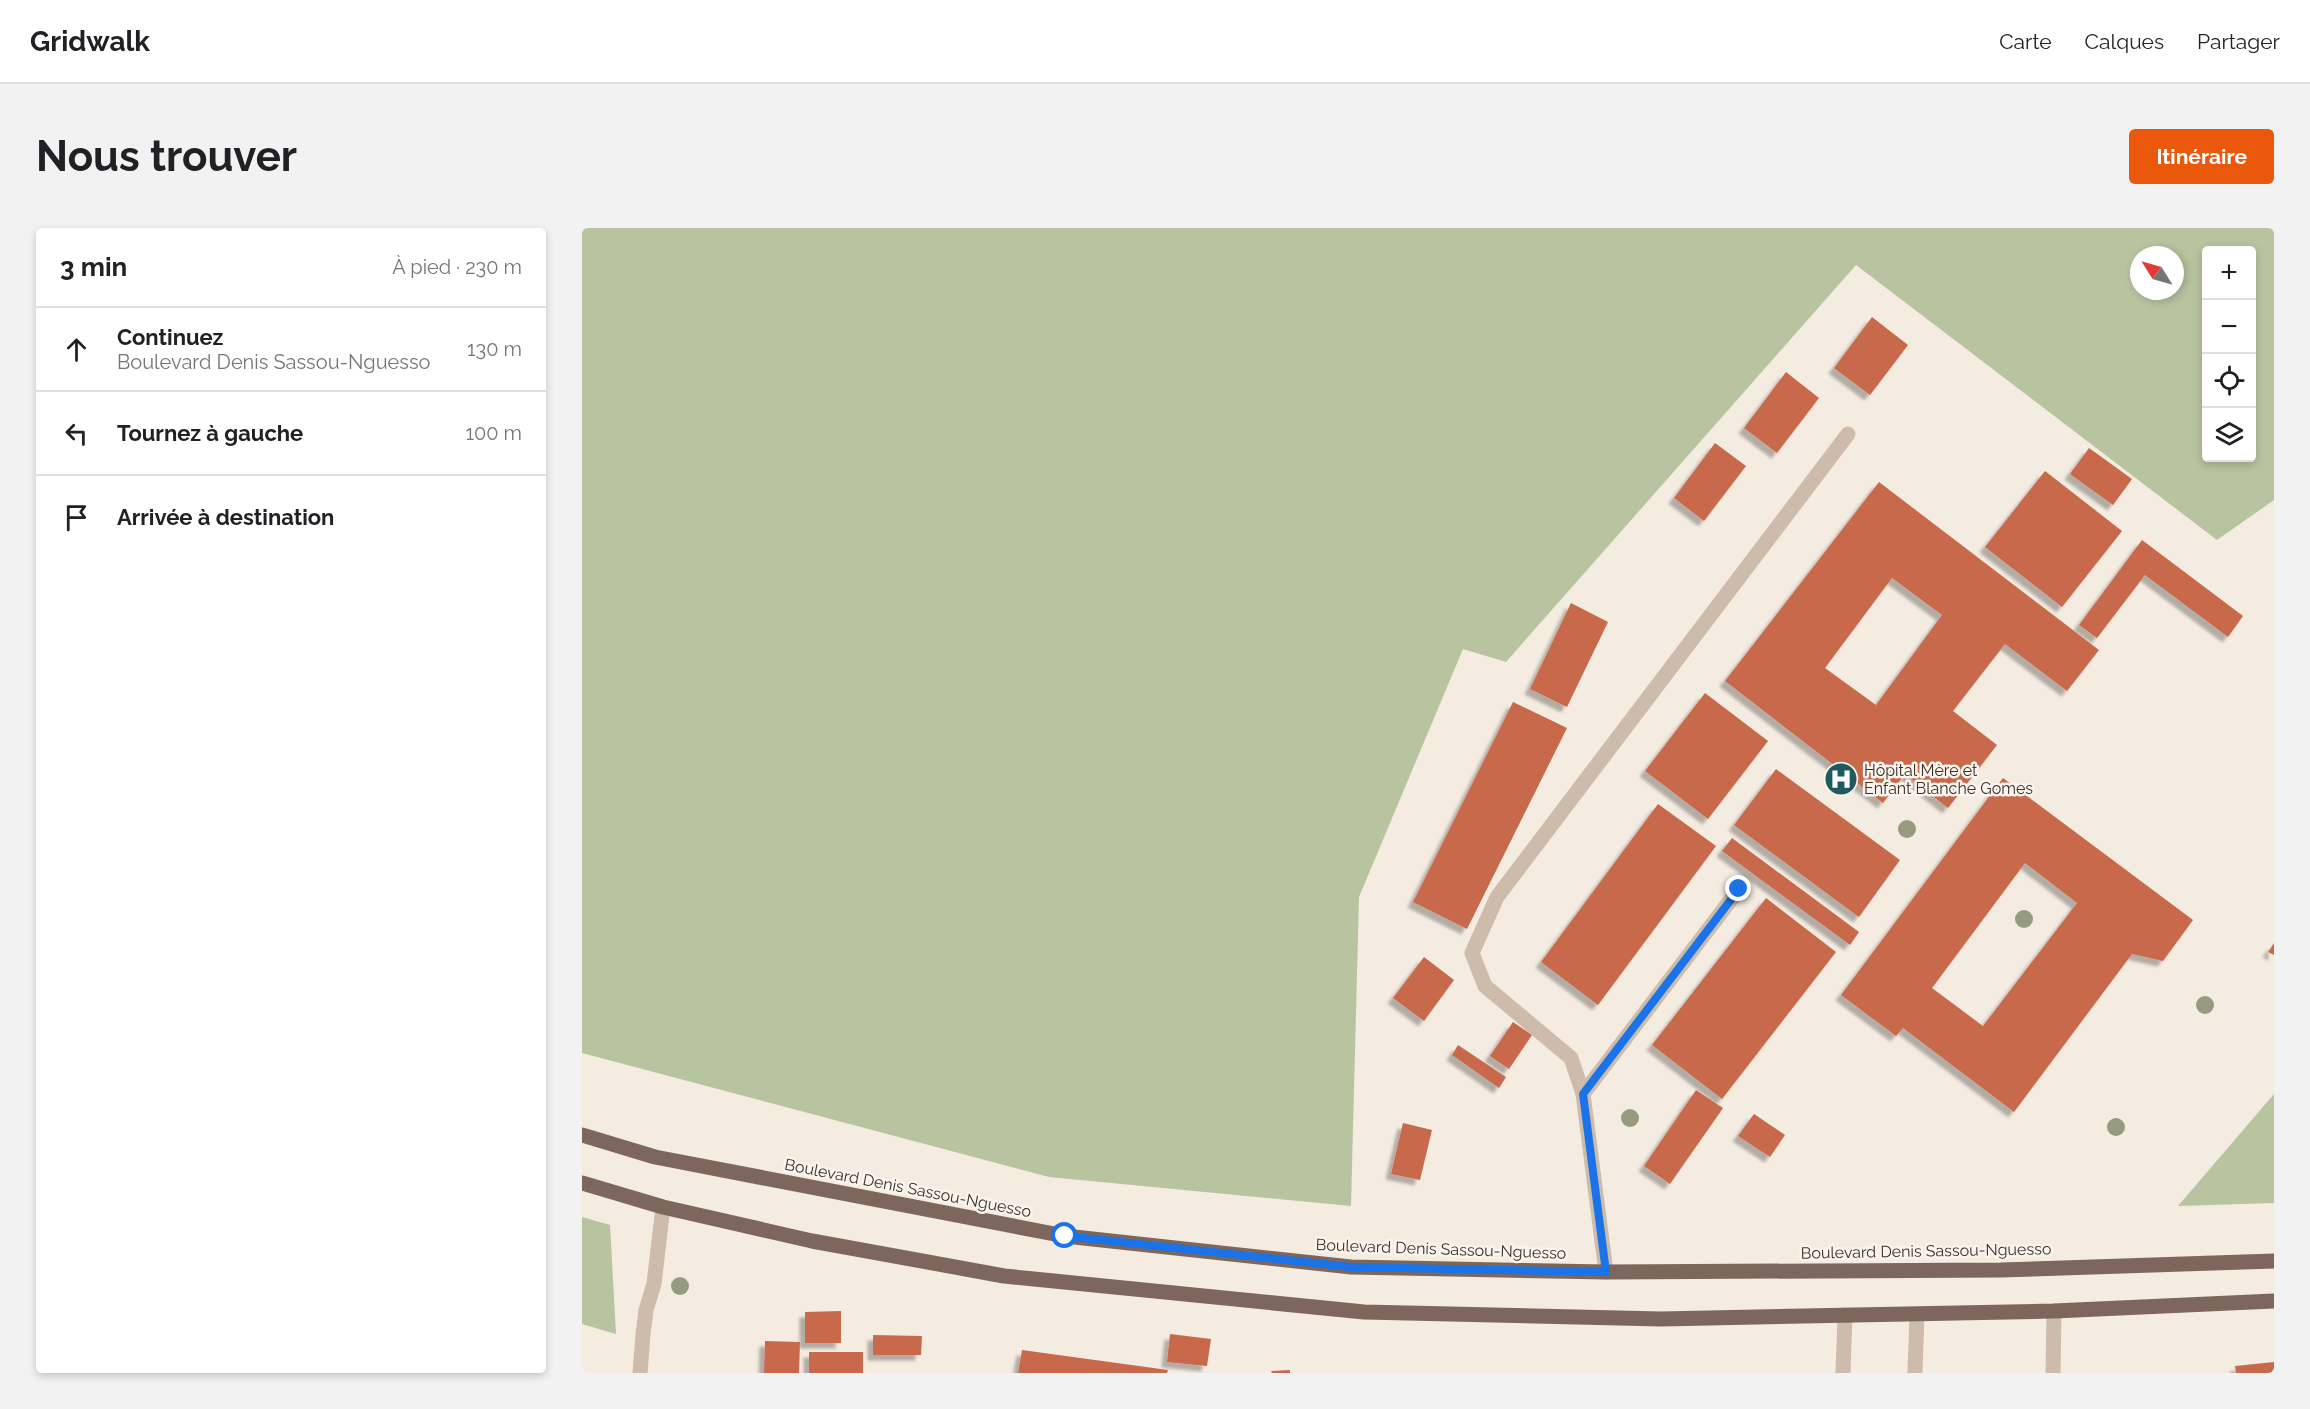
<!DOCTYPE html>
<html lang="fr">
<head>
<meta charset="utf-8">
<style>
  :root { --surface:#fff; --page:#f2f2f2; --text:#202124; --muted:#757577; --line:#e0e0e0; --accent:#ea580c }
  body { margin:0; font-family:Raleway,sans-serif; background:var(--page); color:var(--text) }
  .controls { position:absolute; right:18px; top:18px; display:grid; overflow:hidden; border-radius:6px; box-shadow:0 3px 9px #0003 }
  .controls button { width:54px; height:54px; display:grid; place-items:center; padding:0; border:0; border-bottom:2px solid var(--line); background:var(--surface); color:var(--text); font:30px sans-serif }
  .compass { position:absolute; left:1548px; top:18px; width:54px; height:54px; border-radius:50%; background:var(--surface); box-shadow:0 3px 9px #0003; rotate:307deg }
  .stop { position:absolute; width:18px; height:18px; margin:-14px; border:4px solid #1a73e8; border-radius:50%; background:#fff }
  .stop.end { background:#1a73e8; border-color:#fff; box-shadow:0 2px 6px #0008 }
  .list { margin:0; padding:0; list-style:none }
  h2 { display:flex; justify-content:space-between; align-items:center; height:78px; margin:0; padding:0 24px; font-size:26px }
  h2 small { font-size:20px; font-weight:400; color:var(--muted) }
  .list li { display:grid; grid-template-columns:39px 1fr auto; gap:18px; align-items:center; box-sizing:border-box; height:84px; padding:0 24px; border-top:2px solid var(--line) }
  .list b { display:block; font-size:22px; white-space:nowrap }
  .list p { margin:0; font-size:20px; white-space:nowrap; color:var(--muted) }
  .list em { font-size:20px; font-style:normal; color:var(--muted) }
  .icon { flex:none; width:33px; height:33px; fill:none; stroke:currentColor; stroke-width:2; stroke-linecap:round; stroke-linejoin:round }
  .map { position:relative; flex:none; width:1692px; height:1145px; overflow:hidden; border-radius:6px }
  header { display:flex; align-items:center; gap:36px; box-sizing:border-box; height:84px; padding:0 30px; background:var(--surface); border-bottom:2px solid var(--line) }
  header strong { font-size:28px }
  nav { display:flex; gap:33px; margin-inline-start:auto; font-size:21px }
  .intro { display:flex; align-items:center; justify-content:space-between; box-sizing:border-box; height:144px; padding:0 36px }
  h1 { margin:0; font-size:42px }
  .button { padding:15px 27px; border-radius:6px; background:var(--accent); color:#fff; font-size:21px; font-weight:700 }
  main { display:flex; gap:36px; padding:0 36px }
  aside { flex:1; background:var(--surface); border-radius:6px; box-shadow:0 3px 9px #0003 }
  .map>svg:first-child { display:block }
</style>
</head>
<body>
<header>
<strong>Gridwalk</strong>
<nav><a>Carte</a><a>Calques</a><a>Partager</a></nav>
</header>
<div class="intro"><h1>Nous trouver</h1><a class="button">Itinéraire</a></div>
<main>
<aside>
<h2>3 min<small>À pied · 230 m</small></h2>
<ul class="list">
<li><svg class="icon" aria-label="ahead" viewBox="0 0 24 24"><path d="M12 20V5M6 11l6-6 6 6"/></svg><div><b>Continuez</b><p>Boulevard Denis Sassou-Nguesso</p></div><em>130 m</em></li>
<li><svg class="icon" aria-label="left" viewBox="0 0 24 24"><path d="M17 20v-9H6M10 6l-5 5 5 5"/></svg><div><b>Tournez à gauche</b></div><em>100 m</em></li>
<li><svg class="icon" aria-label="arrive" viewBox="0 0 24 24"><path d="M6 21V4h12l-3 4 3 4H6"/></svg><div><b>Arrivée à destination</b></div></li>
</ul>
</aside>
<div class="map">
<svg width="1692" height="1145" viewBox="0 0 1692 1145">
  <defs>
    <filter id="shadow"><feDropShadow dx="-5.5" dy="5.5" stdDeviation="1.5" flood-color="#0004"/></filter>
  </defs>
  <rect width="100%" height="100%" fill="#f4ebe1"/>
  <path fill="#b8c4a0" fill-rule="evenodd" d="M0,0H1692V272L1635,312L1274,37L924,434L881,421L777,669L769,978L467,949L0,825ZM1624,22H1670V230H1624ZM1557,27H1593V63H1557Z
    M1692,866V975L1596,978Z
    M0,989L28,997L34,1106L0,1096Z"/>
  <path fill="#c8694b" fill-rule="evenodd" filter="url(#shadow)" d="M1290,89L1326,117L1288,167L1252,140Z
    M1204,144L1237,170L1195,225L1162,200Z
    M1133,215L1164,238L1122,293L1092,270Z
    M1507,220L1550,251L1531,277L1488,246Z
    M1463,243L1540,303L1480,379L1403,319Z
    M1297,254L1517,422L1485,463L1423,416L1371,483L1415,517L1366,580L1323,546L1301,575L1143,453ZM1310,350L1360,387L1294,477L1243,440Z
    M1560,312L1661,388L1646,409L1563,347L1515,410L1497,397Z
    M989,375L1026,394L985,479L948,461Z
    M1123,465L1186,513L1126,591L1063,543Z
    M931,474L985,500L885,701L831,674Z
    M1194,541L1318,632L1277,689L1152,597Z
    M1421,550L1611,692L1581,733L1550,726L1432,884L1321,800L1314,808L1259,767ZM1443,635L1495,675L1401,798L1350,760Z
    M1076,576L1134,618L1016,777L959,734Z
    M1150,610L1277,704L1268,717L1140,623Z
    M1184,670L1254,724L1140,871L1070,817Z
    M1692,715V727L1686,724Z
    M842,729L872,752L842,793L811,770Z
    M931,794L950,807L927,841L908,828Z
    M876,817L924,849L917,860L870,827Z
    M1114,862L1141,880L1088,956L1062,938Z
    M1172,886L1203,907L1188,929L1156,908Z
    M821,895L850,902L838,952L809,946Z
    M259,1083V1115H223V1084Z
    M588,1106L629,1111L625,1138L585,1134Z
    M291,1107L340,1108L339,1127H291Z
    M183,1113L218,1114L217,1145H182Z
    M440,1122L586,1142L585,1145H436Z
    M227,1124H281V1145H227Z
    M1692,1134V1145H1654L1653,1138Z
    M708,1142V1145H690L689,1143Z"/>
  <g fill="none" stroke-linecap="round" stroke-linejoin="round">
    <path stroke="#cdbbac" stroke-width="15" d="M1001,866L1157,661
      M1024,1044L1001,866L989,830L903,758L890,725L915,669L1266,206
      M58,1145L61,1106L64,1082L72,1056L81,979
      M1261,1145L1263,1087
      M1333,1145L1335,1086
      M1471,1145L1472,1083"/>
    <path stroke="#7d675c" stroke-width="15" d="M0,907L73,929L483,1008L769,1039L1024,1044L1419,1042L1692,1033
      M0,955L81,979L230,1013L422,1048L782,1084L1079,1091L1472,1083L1692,1073"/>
  </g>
  <g fill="#969b7f">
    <circle cx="1325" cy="601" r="9"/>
    <circle cx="1442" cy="691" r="9"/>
    <circle cx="1623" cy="777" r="9"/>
    <circle cx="1048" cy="890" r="9"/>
    <circle cx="1534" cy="899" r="9"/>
    <circle cx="98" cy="1058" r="9"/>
  </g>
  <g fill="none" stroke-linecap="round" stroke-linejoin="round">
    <path stroke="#1a73e8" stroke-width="8" d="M483,1008L769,1039L1024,1044L1001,866L1157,661"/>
  </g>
  <defs>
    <g id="hospital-disc" transform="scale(1.725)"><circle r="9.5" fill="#1f5a5e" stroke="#fbf5ee"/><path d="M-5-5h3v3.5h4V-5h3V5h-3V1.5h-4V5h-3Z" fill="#fff"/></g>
  </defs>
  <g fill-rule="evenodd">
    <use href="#hospital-disc" x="1259" y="551"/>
  </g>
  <g text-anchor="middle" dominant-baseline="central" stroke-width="5" stroke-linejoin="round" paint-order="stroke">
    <g font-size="16" fill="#3b302b" stroke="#fbf5ee" text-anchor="start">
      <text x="1282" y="542">Hôpital Mère et<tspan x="1282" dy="18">Enfant Blanche Gomes</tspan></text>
    </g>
    <g font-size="16" fill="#3b302b" stroke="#fbf5ee">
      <text transform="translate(326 960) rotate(11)">Boulevard Denis Sassou-Nguesso</text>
      <text transform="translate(859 1021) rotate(2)">Boulevard Denis Sassou-Nguesso</text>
      <text transform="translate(1344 1023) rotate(-1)">Boulevard Denis Sassou-Nguesso</text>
    </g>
  </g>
</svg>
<div class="controls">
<button>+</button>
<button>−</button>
<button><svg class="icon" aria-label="locate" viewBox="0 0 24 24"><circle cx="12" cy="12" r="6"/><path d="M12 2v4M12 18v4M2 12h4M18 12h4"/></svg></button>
<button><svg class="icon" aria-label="layers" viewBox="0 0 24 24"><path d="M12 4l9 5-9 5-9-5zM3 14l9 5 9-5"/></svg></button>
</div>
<svg class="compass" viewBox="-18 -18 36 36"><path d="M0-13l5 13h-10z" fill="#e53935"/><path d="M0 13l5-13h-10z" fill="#757577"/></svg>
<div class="stop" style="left:483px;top:1008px"></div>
<div class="stop end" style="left:1157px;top:661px"></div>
</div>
</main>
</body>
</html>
